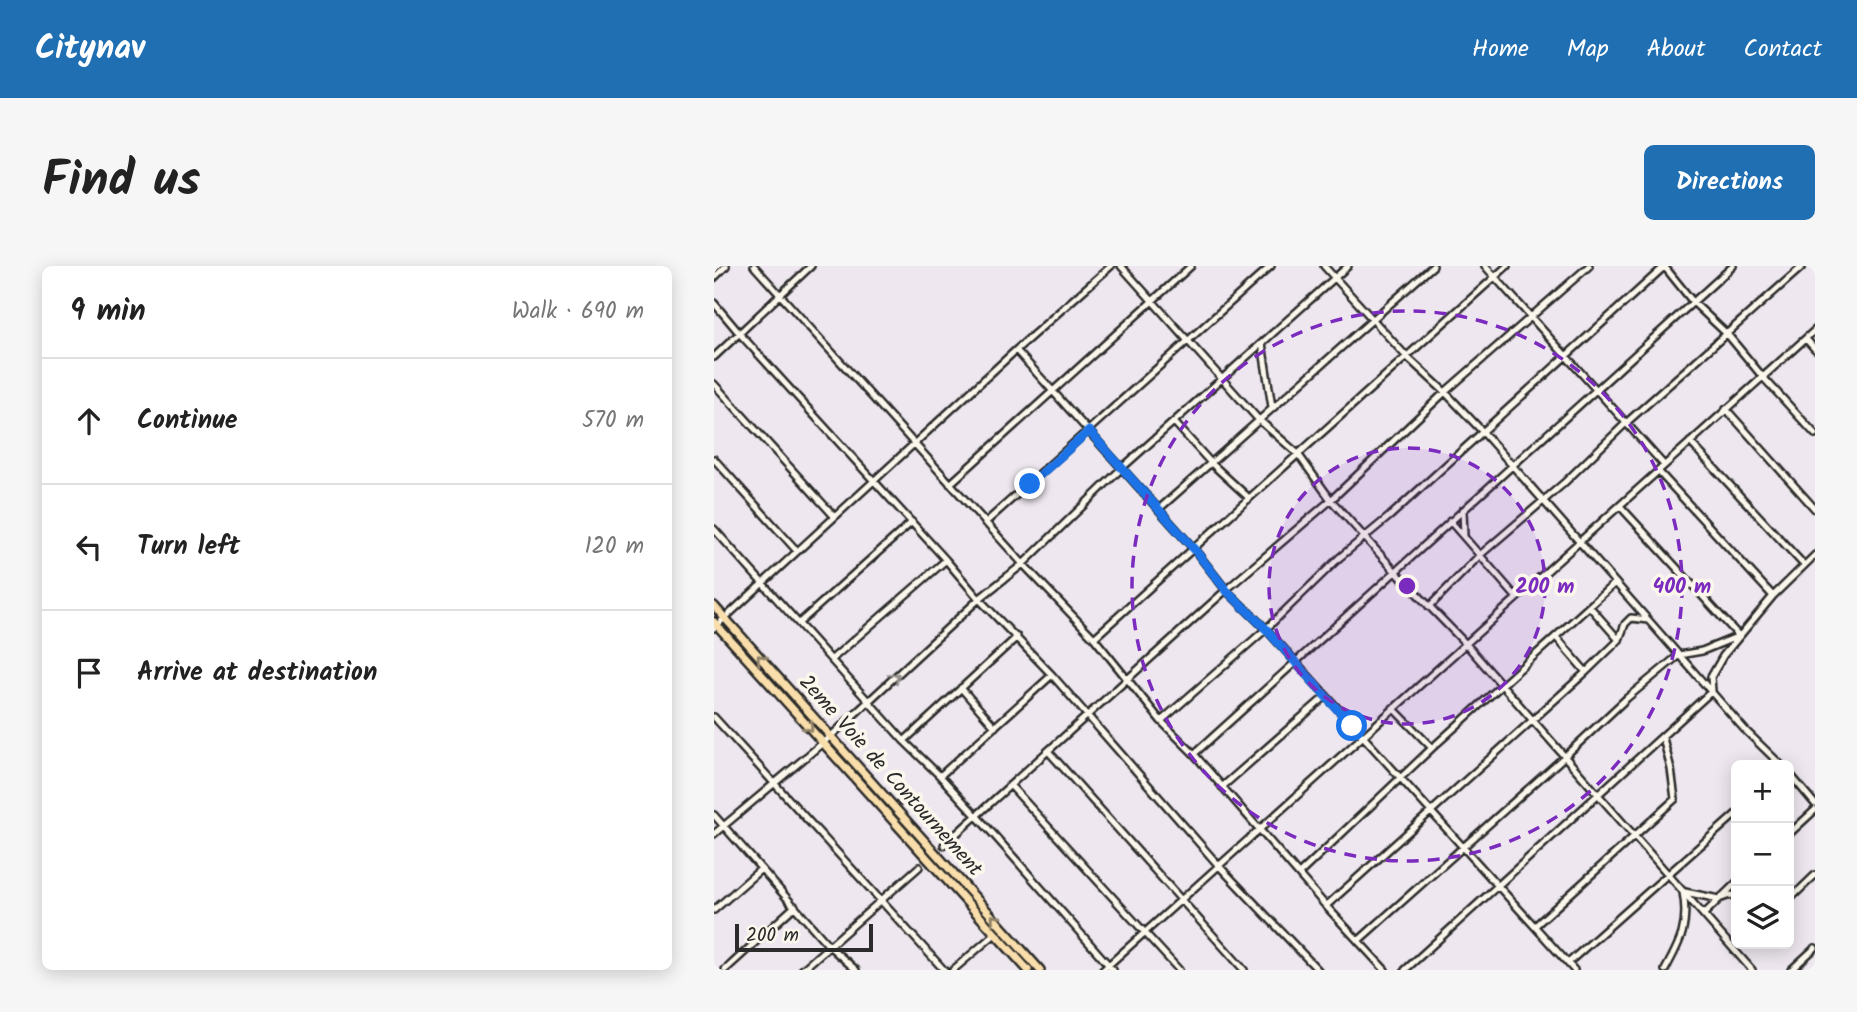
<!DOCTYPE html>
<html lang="en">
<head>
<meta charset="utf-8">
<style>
  :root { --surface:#fff; --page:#f6f6f6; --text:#222; --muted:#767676; --line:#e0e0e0; --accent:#1f6fb2 }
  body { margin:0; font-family:Kalam,sans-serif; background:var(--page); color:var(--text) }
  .controls { position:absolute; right:21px; bottom:21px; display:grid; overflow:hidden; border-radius:10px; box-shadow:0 4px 18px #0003 }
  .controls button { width:63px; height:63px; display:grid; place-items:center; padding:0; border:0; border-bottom:2px solid var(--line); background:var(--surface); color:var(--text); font:35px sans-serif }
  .scale { position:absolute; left:21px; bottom:18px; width:138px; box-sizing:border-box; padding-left:7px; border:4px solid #2b2b2b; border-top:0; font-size:19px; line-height:24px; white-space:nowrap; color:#2b2b2b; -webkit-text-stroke:5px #fbf7ec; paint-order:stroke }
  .stop { position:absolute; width:21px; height:21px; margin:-16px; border:5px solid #1a73e8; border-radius:50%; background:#fff }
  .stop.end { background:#1a73e8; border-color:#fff; box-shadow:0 2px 7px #0008 }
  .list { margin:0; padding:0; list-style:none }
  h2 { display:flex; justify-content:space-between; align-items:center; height:91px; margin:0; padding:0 28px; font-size:30px }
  h2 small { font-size:23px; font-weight:400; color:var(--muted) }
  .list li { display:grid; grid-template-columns:46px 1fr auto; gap:21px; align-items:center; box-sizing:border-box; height:126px; padding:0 28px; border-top:2px solid var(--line) }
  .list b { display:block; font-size:26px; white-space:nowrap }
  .list em { font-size:23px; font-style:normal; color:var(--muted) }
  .icon { flex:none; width:38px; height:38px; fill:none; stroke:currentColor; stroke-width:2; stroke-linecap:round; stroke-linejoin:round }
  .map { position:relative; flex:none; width:1101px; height:704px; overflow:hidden; border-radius:10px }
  header { display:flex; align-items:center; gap:42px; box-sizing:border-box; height:98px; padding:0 35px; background:var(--accent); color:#fff }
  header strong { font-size:33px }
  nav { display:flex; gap:38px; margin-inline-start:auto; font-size:24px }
  .intro { display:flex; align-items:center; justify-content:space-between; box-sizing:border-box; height:168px; padding:0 42px }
  h1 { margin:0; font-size:49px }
  .button { padding:18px 32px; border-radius:10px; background:var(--accent); color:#fff; font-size:24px; font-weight:700 }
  main { display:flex; gap:42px; padding:0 42px }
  aside { flex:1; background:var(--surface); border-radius:10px; box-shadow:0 4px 18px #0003 }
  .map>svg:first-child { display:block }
</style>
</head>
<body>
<header>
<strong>Citynav</strong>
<nav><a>Home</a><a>Map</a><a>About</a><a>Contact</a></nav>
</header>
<div class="intro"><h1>Find us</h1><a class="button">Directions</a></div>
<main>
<aside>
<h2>9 min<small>Walk · 690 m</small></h2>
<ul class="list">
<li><svg class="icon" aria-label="ahead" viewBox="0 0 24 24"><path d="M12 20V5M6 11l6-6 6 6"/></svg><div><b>Continue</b></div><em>570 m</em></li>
<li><svg class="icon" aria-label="left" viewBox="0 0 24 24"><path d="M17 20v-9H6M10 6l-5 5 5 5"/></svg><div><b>Turn left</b></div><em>120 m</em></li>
<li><svg class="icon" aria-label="arrive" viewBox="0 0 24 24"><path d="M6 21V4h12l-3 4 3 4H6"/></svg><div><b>Arrive at destination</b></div></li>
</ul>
</aside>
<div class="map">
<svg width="1101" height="704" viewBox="0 0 1101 704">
  <rect width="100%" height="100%" fill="#eee7ef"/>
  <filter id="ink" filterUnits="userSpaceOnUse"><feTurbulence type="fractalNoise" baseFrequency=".0143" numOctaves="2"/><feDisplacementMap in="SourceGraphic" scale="14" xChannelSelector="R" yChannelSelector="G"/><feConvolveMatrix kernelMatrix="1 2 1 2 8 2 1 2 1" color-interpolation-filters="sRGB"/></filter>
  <g filter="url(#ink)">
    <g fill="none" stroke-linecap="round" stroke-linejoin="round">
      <g stroke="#2b2b2b" stroke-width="10">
        <path id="minor" d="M40,0L309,298L380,372L447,455L480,488L612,640L671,704
          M407,0L544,153L584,188L617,234L681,305L751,377L1038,704
          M610,0L692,90L731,126L768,165L1031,464L1067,499
          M771,0L950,199
          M950,0L979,36L1014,69L1048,110L1101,168
          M0,12L12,0
          M0,37L26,68L232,294L265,333L338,409L506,601L604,704
          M1092,73L1101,83
          M548,77L558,141
          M302,84L480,283L512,324L552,363L860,704
          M0,91L97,0
          M0,118L120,250
          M1012,143L1101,243
          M460,156L497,197L535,232
          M976,176L1090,299
          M0,193L83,285
          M944,205L1059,330
          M236,218L477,0
          M445,243L719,0
          M749,244L750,270
          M736,255L803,332
          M271,257L557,0
          M0,263L190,475L226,510L280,569L399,704
          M715,341L766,289L850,217L912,157L1089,0
          M876,341L905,374
          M85,357L198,256
          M0,362L302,84L397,0
          M842,371L872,406
          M380,372L793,0
          M118,393L232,294
          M247,422L281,461
          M679,442L718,482
          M0,451L230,704
          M447,455L552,363L625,292L676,250L951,0
          M190,475L303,371
          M334,485L530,704
          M480,488L1019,0
          M1075,507L1101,538
          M226,510L338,409
          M296,519L465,704
          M508,521L612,430
          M0,549L115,680L142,704
          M0,568L117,470L265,333L309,298L408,202L634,0
          M1075,568L1101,544
          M230,579L512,324L617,234L731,126L875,0
          M585,608L718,482L901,317
          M971,626L1005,633L1016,629L1022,630
          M1075,634L1101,609
          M612,640L872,406L905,374L911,358L917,352L934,354
          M0,644L47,603
          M990,648L1022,617
          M821,660L961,533L957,503L949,472
          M644,675L850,491L913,432L965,389L988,385L1025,370L906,240
          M854,697L1022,548
          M11,704L81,640
          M88,704L205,601
          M239,704L281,668
          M389,704L1101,64
          M691,704L998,425L997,411L1009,390L1059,330L1101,289
          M951,704C967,675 975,659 969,626
          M1077,704L1101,682"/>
      </g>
      <g stroke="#2b2b2b" stroke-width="12">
        <path id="major" d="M0,340L326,704
          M0,356L314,704"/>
      </g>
      <use href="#minor" stroke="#fbf7ec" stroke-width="5"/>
      <use href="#major" stroke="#f9deab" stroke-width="7"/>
    </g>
    <defs><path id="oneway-chevron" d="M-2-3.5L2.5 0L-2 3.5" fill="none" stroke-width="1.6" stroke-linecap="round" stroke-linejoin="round" transform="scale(1.75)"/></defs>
    <g stroke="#92846b">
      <use href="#oneway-chevron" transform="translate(47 393) rotate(-132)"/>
      <use href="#oneway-chevron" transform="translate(95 461) rotate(48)"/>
      <use href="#oneway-chevron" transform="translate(281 653) rotate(-132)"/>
    </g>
    <use stroke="#93918c" href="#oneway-chevron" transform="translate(181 411) rotate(-42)"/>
  </g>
  <g fill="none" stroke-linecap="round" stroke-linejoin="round" filter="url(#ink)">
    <path stroke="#1a73e8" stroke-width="9" d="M316,218L375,165L480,283L512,324L552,363L638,460"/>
  </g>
  <circle cx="693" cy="320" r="138" fill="#7b2cbf" fill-opacity=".12"/>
  <g fill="none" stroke="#7b2cbf" stroke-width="3.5" stroke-dasharray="12 9">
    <circle cx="693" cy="320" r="138"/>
    <circle cx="693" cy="320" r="275"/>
  </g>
  <g text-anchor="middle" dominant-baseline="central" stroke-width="7" stroke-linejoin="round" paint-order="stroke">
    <g font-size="21" fill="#2b2b2b" stroke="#fbf7ec">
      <text transform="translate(176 510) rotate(48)">2eme Voie de Contournement</text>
    </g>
  </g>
  <circle cx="693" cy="320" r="10" fill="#7b2cbf" stroke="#fbf7ec" stroke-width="3.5"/>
  <g font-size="21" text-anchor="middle" font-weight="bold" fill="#7b2cbf" stroke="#fbf7ec" stroke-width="7" stroke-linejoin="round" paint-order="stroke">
    <text x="831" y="327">200 m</text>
    <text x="968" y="327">400 m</text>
  </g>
</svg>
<div class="controls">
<button>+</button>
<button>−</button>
<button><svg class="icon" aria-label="layers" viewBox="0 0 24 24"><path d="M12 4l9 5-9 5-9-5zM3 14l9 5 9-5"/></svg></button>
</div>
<div class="scale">200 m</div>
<div class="stop" style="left:638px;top:460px"></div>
<div class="stop end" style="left:316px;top:218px"></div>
</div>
</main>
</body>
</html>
